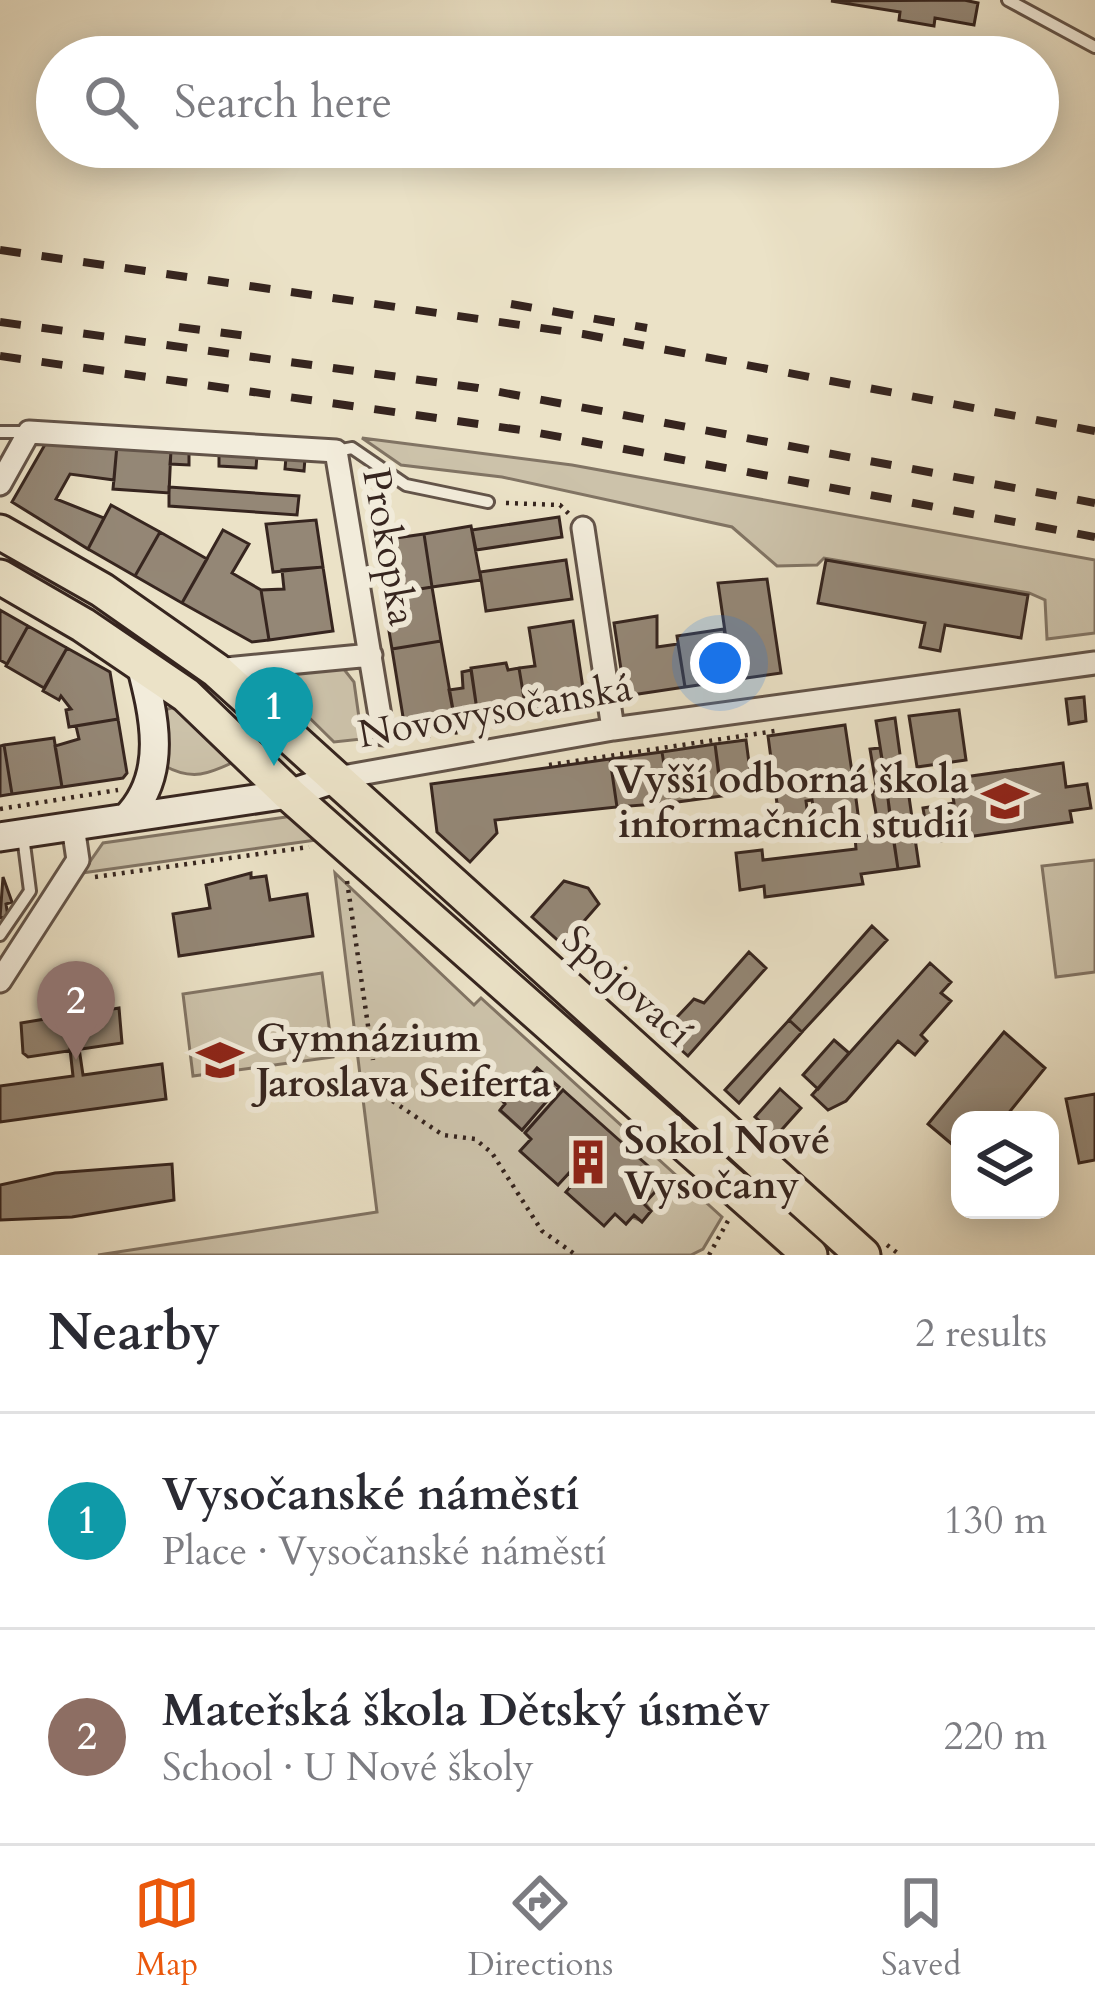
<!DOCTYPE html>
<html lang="en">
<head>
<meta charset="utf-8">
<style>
  :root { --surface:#fff; --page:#f2f2f3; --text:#2b2b33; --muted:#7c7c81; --line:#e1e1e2; --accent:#ea580c }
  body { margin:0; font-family:Cardo,serif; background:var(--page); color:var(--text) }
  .controls { position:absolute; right:36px; bottom:36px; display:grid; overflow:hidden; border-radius:24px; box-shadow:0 6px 30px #0003 }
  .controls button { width:108px; height:108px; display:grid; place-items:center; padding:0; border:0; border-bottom:3px solid var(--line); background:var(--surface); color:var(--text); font:60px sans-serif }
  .you { position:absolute; left:720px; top:663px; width:42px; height:42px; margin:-30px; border:9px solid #fff; border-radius:50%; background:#1a73e8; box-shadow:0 0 0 18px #1a73e833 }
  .badge { display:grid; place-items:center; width:78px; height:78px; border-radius:50%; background:var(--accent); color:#fff; font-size:39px; font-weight:700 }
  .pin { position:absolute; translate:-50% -99px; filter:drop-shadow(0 3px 6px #0008) }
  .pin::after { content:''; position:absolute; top:63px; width:42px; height:36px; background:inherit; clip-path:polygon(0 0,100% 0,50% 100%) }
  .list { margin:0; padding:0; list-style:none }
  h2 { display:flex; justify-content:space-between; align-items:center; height:156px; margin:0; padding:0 48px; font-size:51px }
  h2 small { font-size:39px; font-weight:400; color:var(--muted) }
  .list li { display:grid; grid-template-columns:78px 1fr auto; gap:36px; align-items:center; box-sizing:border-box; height:216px; padding:0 48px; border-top:3px solid var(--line) }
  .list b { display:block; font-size:45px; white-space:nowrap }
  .list p { margin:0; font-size:39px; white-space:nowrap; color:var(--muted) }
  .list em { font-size:39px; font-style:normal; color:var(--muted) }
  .icon { flex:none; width:66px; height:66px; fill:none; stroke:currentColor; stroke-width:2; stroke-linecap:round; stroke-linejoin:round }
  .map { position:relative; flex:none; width:1095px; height:1255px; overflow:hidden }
  .search { position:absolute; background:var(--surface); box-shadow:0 6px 30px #0003; left:36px; right:36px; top:36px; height:132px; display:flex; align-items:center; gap:30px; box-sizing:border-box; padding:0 42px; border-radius:66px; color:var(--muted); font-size:45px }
  .sheet { height:588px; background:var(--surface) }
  nav { display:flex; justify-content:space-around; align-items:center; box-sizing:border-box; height:168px; border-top:3px solid var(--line); background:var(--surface); font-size:33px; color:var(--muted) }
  nav a { display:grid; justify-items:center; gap:6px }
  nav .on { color:var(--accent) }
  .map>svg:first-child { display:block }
</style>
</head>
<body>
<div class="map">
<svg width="1095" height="1255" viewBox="0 0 1095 1255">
  <rect width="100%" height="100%" fill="#ebe2c7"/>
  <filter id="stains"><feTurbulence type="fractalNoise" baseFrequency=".00167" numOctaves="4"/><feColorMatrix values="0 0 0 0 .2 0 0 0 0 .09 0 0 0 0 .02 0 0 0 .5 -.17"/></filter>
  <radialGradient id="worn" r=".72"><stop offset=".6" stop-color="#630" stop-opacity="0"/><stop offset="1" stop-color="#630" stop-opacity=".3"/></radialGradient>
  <path fill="#ccc2aa" stroke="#817464" stroke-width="3" fill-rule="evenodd" d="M362,438L572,465L1095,560V633L1047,639L1045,600L1029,593L824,558L817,565L777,566L732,527L502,477L401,465Z
    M343,668L354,682L362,739L334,742L265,674Z
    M176,707L236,761C209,774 192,781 165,766L164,710Z
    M293,816L323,839L82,873L103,843Z
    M1095,860V972L1056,977L1042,866Z
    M335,873L474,1005L481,998L722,1217L703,1249L691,1255H98L377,1212ZM537,1068L558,1087L522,1130L500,1111L505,1103L501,1098L512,1085L518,1090ZM563,1090L651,1211L642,1221L566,1192L577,1179L569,1173L558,1185L521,1152L531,1139L525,1132Z
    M322,973L333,1057L193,1076L183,994Z"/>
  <path fill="#948776" stroke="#36251f" stroke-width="3" d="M964,0L978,3L974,25L935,18L934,26L899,20L900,12L831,1Z
    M47,441L117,445L114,480L70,474L56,499L104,518L88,549L12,502Z
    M117,445L171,449L169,493L113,489Z
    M171,452H189V465L170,464Z
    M219,454L257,455L256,468L219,466Z
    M286,457L305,458L304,471L285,469Z
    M169,487L299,496L297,515L169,506Z
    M111,505L160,532L135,576L88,549Z
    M559,517L562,537L476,550L472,530Z
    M316,520L323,567L273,572L266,524Z
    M471,526L481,580L432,587L424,534Z
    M223,530L249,544L232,573L261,590L269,640L252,642L182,603Z
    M160,532L207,559L182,603L135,576Z
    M424,534L432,587L383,595L375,541Z
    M566,560L572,599L486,611L480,572Z
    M826,560L1028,595L1021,638L945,625L940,651L920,647L925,623L818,603Z
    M323,567L333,631L269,640L261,590L284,589L282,570Z
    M767,579L781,673L732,680L718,583Z
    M432,587L441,641L392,649L383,595Z
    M0,610L28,626L7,664L0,660Z
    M657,616V647L678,644L685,687L625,696L614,623Z
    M573,621L585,702L526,710L519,668L535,666L529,628Z
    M28,626L67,648L44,688L6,666Z
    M724,629L732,680L685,687L677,636Z
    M441,641L455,721L405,729L392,649Z
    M67,648L110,672L118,719L69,727L66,710L71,709L61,696L59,700L43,691Z
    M506,663L508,670L519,668L526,710L478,717L471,668Z
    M471,670L478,717L455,721L449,690L463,688L462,672Z
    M1084,697L1086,721L1069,724L1066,699Z
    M959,710L966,760L917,767L909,716Z
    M895,718L902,769L884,771L876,721Z
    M118,719L127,773L123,778L62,787L55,746L79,739L76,726Z
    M845,725L852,772L860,771L863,790L855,791L858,814L816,824L812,800L806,801L809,825L775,830L772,812L778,811L768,736Z
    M54,738L62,787L12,794L4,745Z
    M746,740L751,778L726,780L727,786H720L715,744Z
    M715,744L722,796L670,803L662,752Z
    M4,745L12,794L0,796V746Z
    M880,748L887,789L877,791L870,749Z
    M662,752L670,803L617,807L610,759Z
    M610,759L617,807L495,820L497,833L470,862L437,832L431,784Z
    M1063,763L1066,787L1087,784L1091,808L1070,811L1072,822L939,841L936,824L926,826L923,808L954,803L950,779Z
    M905,769L919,866L898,869L884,771Z
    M887,789L890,817L877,819L872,791Z
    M890,817L898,869L861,874L863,884L765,897L764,886L740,890L736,853L762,850L763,860L856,849L855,837L877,835L871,820Z
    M251,873V878L266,876L270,900L307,894L313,936L179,956L173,914L210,908L206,885Z
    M3,877L12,902L6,904L8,917L0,918Z
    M564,881L588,888L599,904L563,945L532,917Z
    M872,926L887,940L802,1032L789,1020Z
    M749,952L766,968L688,1056L662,1033L694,999L704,1003Z
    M930,963L951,982L941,993L951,1001L921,1035L927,1041L915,1055L898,1041L846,1101L828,1110L812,1095Z
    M93,996L95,1012L119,1008L122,1043L28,1057L23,1053L21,1023L45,1019L42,1004Z
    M789,1020L802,1032L739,1103L725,1090Z
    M1004,1032L1045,1068L1003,1120H960V1151L928,1124Z
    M834,1040L849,1053L818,1089L803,1075Z
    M79,1048L83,1075L162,1064L166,1099L0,1122V1086L73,1076L70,1049Z
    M537,1068L559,1087L522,1130L500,1110L505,1104L500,1098L513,1085L518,1090Z
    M780,1089L801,1108L776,1136L755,1117Z
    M563,1090L665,1181L644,1204L651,1211L642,1222L634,1215L626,1224L615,1214L604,1226L566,1192L577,1179L569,1173L558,1185L520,1151L531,1139L525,1133Z
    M1095,1094V1160L1079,1163L1066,1099Z
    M172,1164L174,1200L72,1217L0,1220V1185L55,1173Z"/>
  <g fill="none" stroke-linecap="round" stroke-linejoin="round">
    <g stroke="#635449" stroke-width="16">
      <path id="lane" d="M1008,0L1095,47
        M0,432H27
        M336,451L352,448L406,485L488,502
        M0,935L30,891L23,836"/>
    </g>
    <g stroke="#635449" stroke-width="27">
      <path id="street" d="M0,484L29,432L336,451L383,734
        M583,528L613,729
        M216,670L371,655
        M337,778L613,729L1095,663
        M0,981L78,860L73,826"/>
    </g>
    <g stroke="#36251f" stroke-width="33">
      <path id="secondary" d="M126,818C169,775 154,715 140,661
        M0,837L289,794L337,778"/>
    </g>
    <g stroke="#36251f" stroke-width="39">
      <path id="primary" d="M0,532L102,590L216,670L863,1255
        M0,577L83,625L186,695L289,794L810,1255"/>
    </g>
    <path stroke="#36251f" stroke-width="4.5" stroke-dasharray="3 6" stroke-linecap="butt" d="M506,503L560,505L569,514
      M401,740L466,731
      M549,765L775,731
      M0,809L118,790
      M95,877L309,847
      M347,881L373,1060
      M370,1086L443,1135L475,1139L492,1153L542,1231L576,1255
      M887,1245L900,1255
      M709,1255L729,1219"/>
    <use href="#lane" stroke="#f2ecdb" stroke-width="10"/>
    <use href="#street" stroke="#f2ecdb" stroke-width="21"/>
    <use href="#secondary" stroke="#f2ecdb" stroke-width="27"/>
    <use href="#primary" stroke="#ebe2c7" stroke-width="33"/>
    <path stroke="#36251f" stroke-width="8" stroke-dasharray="21 21" stroke-linecap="butt" d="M0,250L583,334L1095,431
      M511,304L647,328
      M0,322L478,388L1095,503
      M179,327L262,338
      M0,356L528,431L1095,537"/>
  </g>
  <defs>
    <g id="university-bare" transform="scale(3.6)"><path d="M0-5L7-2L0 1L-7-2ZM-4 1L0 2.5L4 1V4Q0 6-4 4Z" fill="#8f2418" stroke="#f2ecdb" stroke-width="2.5" paint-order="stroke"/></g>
    <g id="school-bare" transform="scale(3.6)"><path d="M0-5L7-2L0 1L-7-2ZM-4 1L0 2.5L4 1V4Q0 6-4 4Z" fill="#8f2418" stroke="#f2ecdb" stroke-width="2.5" paint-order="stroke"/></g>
    <g id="building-bare" transform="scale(3.6)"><path d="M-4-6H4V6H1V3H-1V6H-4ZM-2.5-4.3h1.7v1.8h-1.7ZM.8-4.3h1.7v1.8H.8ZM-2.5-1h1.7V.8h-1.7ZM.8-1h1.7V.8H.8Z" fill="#8f2418" stroke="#f2ecdb" stroke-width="2.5" paint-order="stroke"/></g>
  </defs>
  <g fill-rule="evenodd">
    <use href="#university-bare" x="1005" y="801"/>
    <use href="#school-bare" x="220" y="1060"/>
    <use href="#building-bare" x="588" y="1162"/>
  </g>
  <g text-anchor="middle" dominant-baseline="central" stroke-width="12" stroke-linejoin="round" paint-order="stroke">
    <g font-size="39" fill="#36251f" stroke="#f2ecdb">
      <text transform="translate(389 547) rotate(80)">Prokopka</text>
      <text transform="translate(495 711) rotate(-10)">Novovysočanská</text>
      <text transform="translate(627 986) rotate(42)">Spojovací</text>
    </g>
    <g font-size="39" font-weight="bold" fill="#36251f" stroke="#f2ecdb" text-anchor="start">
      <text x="969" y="779" text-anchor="end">Vyšší odborná škola<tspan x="969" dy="45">informačních studií</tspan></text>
      <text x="256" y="1038">Gymnázium<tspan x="256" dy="45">Jaroslava Seiferta</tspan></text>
      <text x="624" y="1140">Sokol Nové<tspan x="624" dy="45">Vysočany</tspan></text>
    </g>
  </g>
  <rect width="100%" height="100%" filter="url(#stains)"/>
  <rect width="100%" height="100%" fill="url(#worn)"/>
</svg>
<div class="controls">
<button><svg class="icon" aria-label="layers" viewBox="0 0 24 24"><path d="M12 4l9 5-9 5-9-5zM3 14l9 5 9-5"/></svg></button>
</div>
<div class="you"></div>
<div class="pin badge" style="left:274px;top:766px;background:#0f9aa8">1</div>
<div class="pin badge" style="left:76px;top:1060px;background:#8d6e63">2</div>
<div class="search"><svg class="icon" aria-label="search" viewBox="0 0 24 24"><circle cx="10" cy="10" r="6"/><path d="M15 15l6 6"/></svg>Search here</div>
</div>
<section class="sheet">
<h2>Nearby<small>2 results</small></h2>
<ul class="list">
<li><span class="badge" style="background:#0f9aa8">1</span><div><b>Vysočanské náměstí</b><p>Place · Vysočanské náměstí</p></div><em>130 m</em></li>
<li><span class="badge" style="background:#8d6e63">2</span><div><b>Mateřská škola Dětský úsměv</b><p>School · U Nové školy</p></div><em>220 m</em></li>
</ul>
</section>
<nav>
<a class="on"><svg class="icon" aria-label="map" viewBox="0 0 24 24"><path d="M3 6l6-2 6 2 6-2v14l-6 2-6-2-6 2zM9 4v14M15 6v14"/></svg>Map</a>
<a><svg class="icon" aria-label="directions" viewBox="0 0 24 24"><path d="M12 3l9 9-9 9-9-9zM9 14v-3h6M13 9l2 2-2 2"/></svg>Directions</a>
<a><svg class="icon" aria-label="saved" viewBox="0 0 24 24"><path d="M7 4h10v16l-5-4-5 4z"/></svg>Saved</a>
</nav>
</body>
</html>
